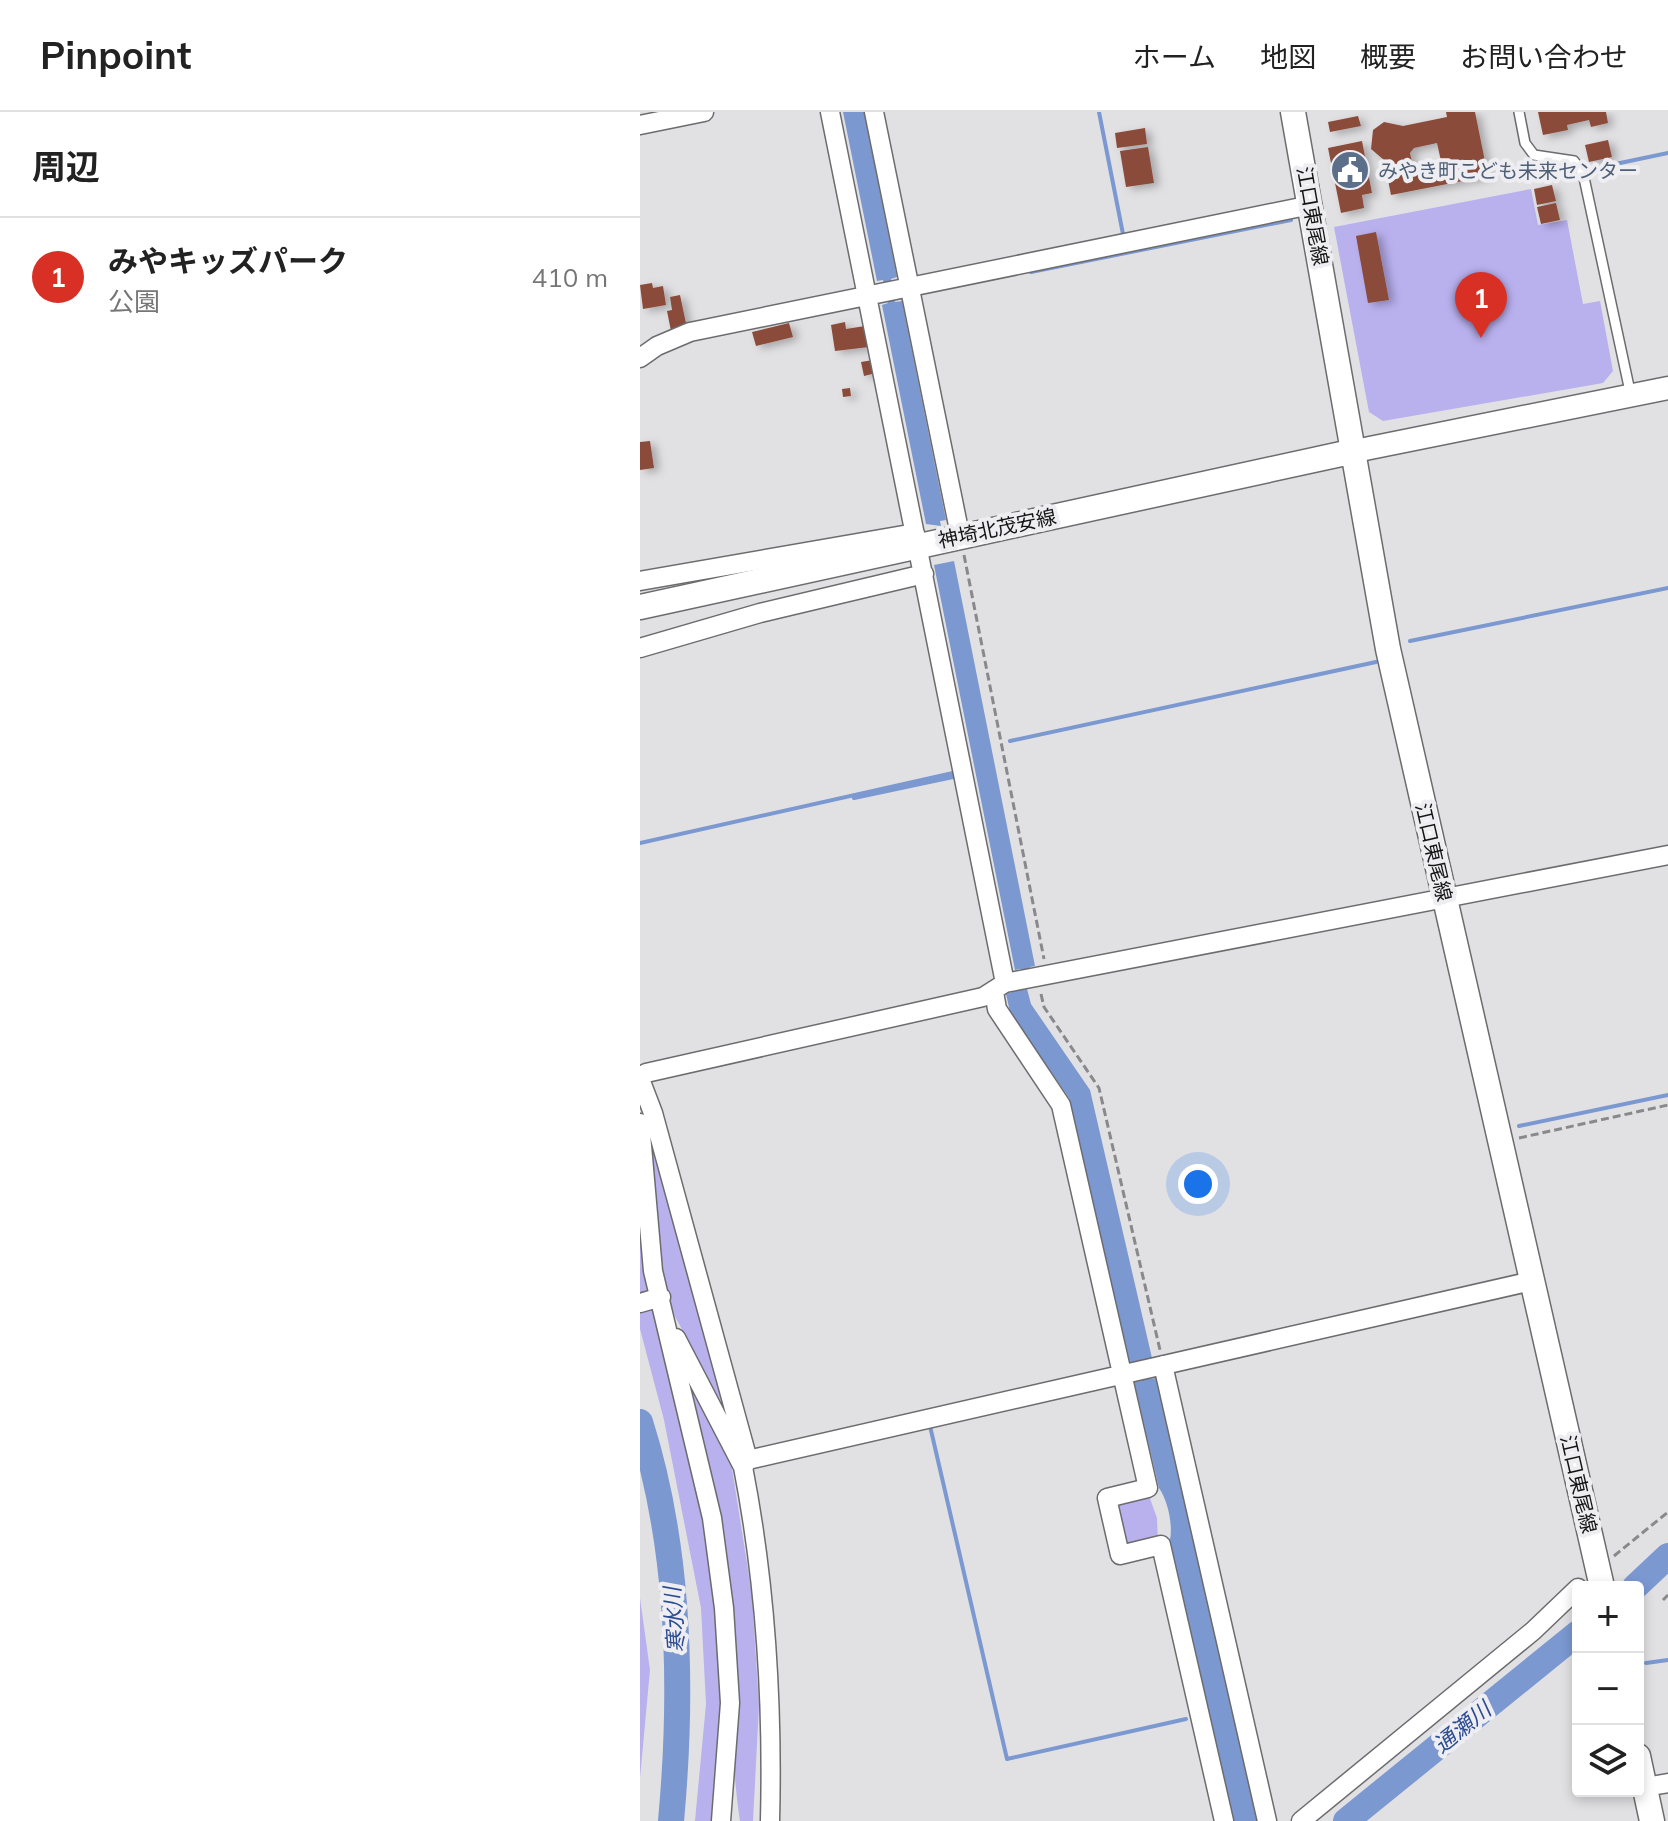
<!DOCTYPE html>
<html lang="ja">
<head>
<meta charset="utf-8">
<style>
  :root { --surface:#fff; --page:#f2f2f2; --text:#222; --muted:#767676; --line:#e0e0e0; --accent:#d93025 }
  body { margin:0; font-family:Mulish,"Noto Sans JP",sans-serif; background:var(--page); color:var(--text) }
  .controls { position:absolute; right:24px; bottom:24px; display:grid; overflow:hidden; border-radius:8px; box-shadow:0 4px 12px #0003 }
  .controls button { width:72px; height:72px; display:grid; place-items:center; padding:0; border:0; border-bottom:2px solid var(--line); background:var(--surface); color:var(--text); font:40px sans-serif }
  .you { position:absolute; left:558px; top:1072px; width:28px; height:28px; margin:-20px; border:6px solid #fff; border-radius:50%; background:#1a73e8; box-shadow:0 0 0 12px #1a73e833 }
  .badge { display:grid; place-items:center; width:52px; height:52px; border-radius:50%; background:var(--accent); color:#fff; font-size:26px; font-weight:700 }
  .pin { position:absolute; translate:-50% -66px; filter:drop-shadow(0 2px 4px #0008) }
  .pin::after { content:''; position:absolute; top:42px; width:28px; height:24px; background:inherit; clip-path:polygon(0 0,100% 0,50% 100%) }
  .list { margin:0; padding:0; list-style:none }
  h2 { display:flex; justify-content:space-between; align-items:center; height:104px; margin:0; padding:0 32px; font-size:34px }
  h2 small { font-size:26px; font-weight:400; color:var(--muted) }
  .list li { display:grid; grid-template-columns:52px 1fr auto; gap:24px; align-items:center; box-sizing:border-box; height:120px; padding:0 32px; border-top:2px solid var(--line) }
  .list b { display:block; font-size:30px; white-space:nowrap }
  .list p { margin:0; font-size:26px; white-space:nowrap; color:var(--muted) }
  .list em { font-size:26px; font-style:normal; color:var(--muted) }
  .icon { flex:none; width:44px; height:44px; fill:none; stroke:currentColor; stroke-width:2; stroke-linecap:round; stroke-linejoin:round }
  .map { position:relative; flex:none; width:1028px; height:1709px; overflow:hidden }
  header { display:flex; align-items:center; gap:48px; box-sizing:border-box; height:112px; padding:0 40px; background:var(--surface); border-bottom:2px solid var(--line) }
  header strong { font-size:38px }
  nav { display:flex; gap:44px; margin-inline-start:auto; font-size:28px }
  main { display:flex }
  aside { flex:1; background:var(--surface) }
  .map>svg:first-child { display:block }
</style>
</head>
<body>
<header>
<strong>Pinpoint</strong>
<nav><a>ホーム</a><a>地図</a><a>概要</a><a>お問い合わせ</a></nav>
</header>
<main>
<aside>
<h2>周辺<small></small></h2>
<ul class="list">
<li><span class="badge">1</span><div><b>みやキッズパーク</b><p>公園</p></div><em>410 m</em></li>
</ul>
</aside>
<div class="map">
<svg width="1028" height="1709" viewBox="0 0 1028 1709">
  <defs>
    <filter id="shadow"><feDropShadow dx="5.5" dy="3" stdDeviation="4" flood-color="#0004"/></filter>
  </defs>
  <rect width="100%" height="100%" fill="#e1e1e4"/>
  <path fill="#b9b0ee" d="M891,77L898,113L927,108L943,192L960,189L973,259L963,271L743,309L729,300L694,115Z
    M9,1019L88,1303L31,1197L22,1158Z
    M0,1078L77,1484L83,1596L73,1709H55L66,1592L61,1496L24,1308L0,1217Z
    M39,1241L91,1350L112,1483L119,1594L113,1709H100C87,1625 95,1541 86,1457C78,1384 59,1312 39,1241Z
    M508,1381L517,1406L518,1430L490,1434L482,1430L475,1394L482,1386Z
    M0,1486L10,1558L0,1666Z"/>
  <path fill="#7b98d1" d="M203,0H224L257,165L251,167L255,190L262,189L306,408L300,409L301,414L286,412L242,193L248,191L243,168L237,169Z
    M314,449L395,854L390,855L381,878L387,877L391,892L450,978L512,1246L505,1248L510,1267L516,1266L617,1709H594L530,1428C533,1413 528,1389 519,1376L494,1270L501,1269L497,1250L490,1251L429,986L370,900L366,882L372,880L382,861L381,857L375,858L294,453Z"/>
  <g fill="none" stroke-linecap="round" stroke-linejoin="round">
    <path stroke="#7b98d1" stroke-width="4" d="M459,0L483,122
      M961,55L1028,41
      M391,160L651,108
      M770,529L1028,476
      M370,629L736,550
      M214,686L313,665
      M0,731L313,661
      M879,1014L1028,983
      M290,1314L367,1647L546,1607
      M1006,1551L1028,1548"/>
    <path stroke="#7b98d1" stroke-width="26" d="M0,1310C40,1436 43,1579 31,1709
      M995,1475L1028,1444
      M706,1709L938,1521"/>
  </g>
  <path fill="#8b4b3b" fill-rule="evenodd" filter="url(#shadow)" d="M806,0H835L848,64L751,83L744,48L731,37L733,18L744,10L763,14L807,5ZM797,31L801,49L773,55L770,41L774,36Z
    M898,0H966L968,11L951,15L949,8L927,13L928,18L903,23Z
    M718,4L721,14L690,20L688,10Z
    M505,16L507,32L477,36L475,21Z
    M968,28L972,45L949,50L945,33Z
    M722,29L732,81L722,83L724,96L701,101L688,36Z
    M508,35L514,71L486,75L480,39Z
    M912,73L916,89L897,93L894,77Z
    M916,91L920,108L901,112L897,95Z
    M736,120L749,188L728,191L716,124Z
    M12,171L13,176L23,174L26,193L3,197L0,173Z
    M40,183L47,216L31,219L27,199L32,198L30,185Z
    M205,210L206,217L225,214L229,235L195,239L191,213Z
    M149,211L153,225L116,234L112,220Z
    M233,248L236,261L224,264L221,250Z
    M210,276L211,284L203,285L202,277Z
    M10,329L14,356L0,358V330Z"/>
  <g fill="none" stroke-linecap="round" stroke-linejoin="round">
    <g stroke="#6c6b6e" stroke-width="12">
      <path id="service" d="M879,0L885,31L894,43L934,49L943,61L991,284"/>
    </g>
    <g stroke="#6c6b6e" stroke-width="21">
      <path id="minor" d="M190,0L365,871
        M234,0L320,423
        M0,13L64,0
        M0,246L17,234L50,220L671,93
        M0,469L275,421
        M0,536L120,501L284,462
        M354,880L357,897L421,993L508,1376L467,1386L480,1443L521,1433L584,1709
        M0,967L6,961L343,885L365,871L1028,743
        M0,967L13,1001L108,1348L103,1355C126,1473 133,1589 130,1709
        M0,1011L13,1159L72,1406L84,1496L90,1591L81,1709
        M0,1191L21,1185
        M36,1226L102,1353
        M523,1253L627,1709
        M108,1348L892,1169
        M1005,1675L1028,1671
        M661,1709L893,1519L938,1476"/>
    </g>
    <g stroke="#6c6b6e" stroke-width="25">
      <path id="tertiary" d="M715,339L1028,276"/>
    </g>
    <g stroke="#6c6b6e" stroke-width="27">
      <path id="secondary" d="M653,0L748,537L962,1475
        M0,495L715,339
        M998,1644L1012,1709"/>
    </g>
    <path stroke="#89898c" stroke-width="3" stroke-dasharray="8 4" stroke-linecap="butt" d="M324,443L404,847
      M401,882L404,895L459,976L520,1238
      M879,1026L1028,993
      M974,1444L1028,1400
      M1023,1488L1028,1483"/>
    <use href="#service" stroke="#fff" stroke-width="9"/>
    <use href="#minor" stroke="#fff" stroke-width="18"/>
    <use href="#tertiary" stroke="#fff" stroke-width="22"/>
    <use href="#secondary" stroke="#fff" stroke-width="24"/>
  </g>
  <defs>
    <g id="civic-disc" transform="scale(2)"><circle r="9.5" fill="#5c6f8a" stroke="#eeeef2"/><path d="M-.6-6.5H3V-4.5H.6V-3L4-1V1h2V6H-6V1h2V-1L-.6-3ZM-1.2 2.5V6h2.4V2.5Z" fill="#fff"/></g>
  </defs>
  <g fill-rule="evenodd">
    <use href="#civic-disc" x="710" y="58"/>
  </g>
  <g text-anchor="middle" dominant-baseline="central" stroke-width="8" stroke-linejoin="round" paint-order="stroke">
    <g font-size="20" fill="#4e5e75" stroke="#eeeef2" text-anchor="start">
      <text x="738" y="58">みやき町こども未来センター</text>
    </g>
    <g font-size="20" fill="#141415" stroke="#eeeef2">
      <text transform="translate(673 104) rotate(80)">江口東尾線</text>
      <text transform="translate(357 416) rotate(-12)">神埼北茂安線</text>
      <text transform="translate(794 740) rotate(77)">江口東尾線</text>
      <text transform="translate(939 1372) rotate(77)">江口東尾線</text>
    </g>
    <g font-size="22" font-style="italic" fill="#2c4c92" stroke="#eeeef2">
      <text transform="translate(34 1508) rotate(-94)">寒水川</text>
      <text transform="translate(822 1615) rotate(-39)">通瀬川</text>
    </g>
  </g>
</svg>
<div class="controls">
<button>+</button>
<button>−</button>
<button><svg class="icon" aria-label="layers" viewBox="0 0 24 24"><path d="M12 4l9 5-9 5-9-5zM3 14l9 5 9-5"/></svg></button>
</div>
<div class="you"></div>
<div class="pin badge" style="left:841px;top:226px">1</div>
</div>
</main>
</body>
</html>
